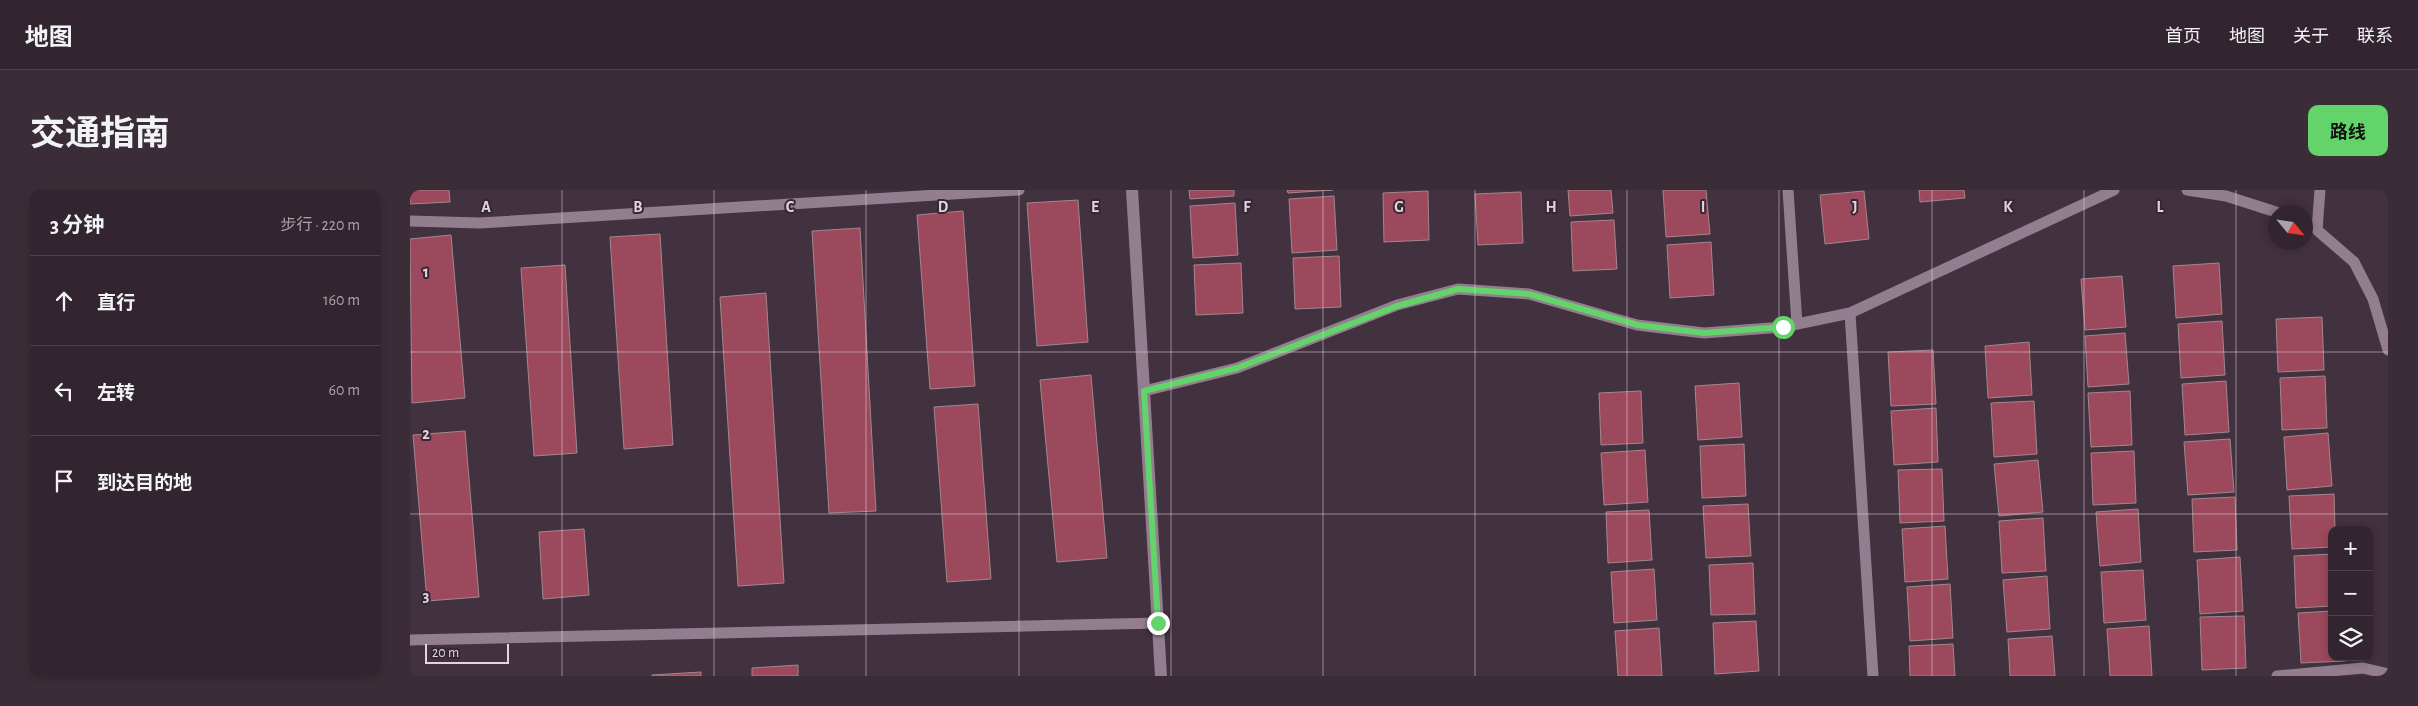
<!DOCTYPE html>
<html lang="zh">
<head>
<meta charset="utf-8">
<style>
  :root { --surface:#32252f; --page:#3a2d37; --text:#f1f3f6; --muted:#a8a5aa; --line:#4d424b; --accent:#63d469 }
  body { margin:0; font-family:"Alegreya Sans","Noto Sans SC",sans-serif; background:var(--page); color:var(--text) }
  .controls { position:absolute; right:15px; bottom:15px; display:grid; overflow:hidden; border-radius:10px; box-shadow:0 2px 8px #0003 }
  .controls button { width:45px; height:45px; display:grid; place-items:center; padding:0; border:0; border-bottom:1px solid var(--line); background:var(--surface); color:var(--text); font:25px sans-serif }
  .compass { position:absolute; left:1858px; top:15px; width:45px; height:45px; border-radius:50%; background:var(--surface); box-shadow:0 2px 8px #0003; rotate:119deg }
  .scale { position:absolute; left:15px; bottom:12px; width:84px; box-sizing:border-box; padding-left:5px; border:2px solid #e1d6de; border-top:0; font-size:14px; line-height:18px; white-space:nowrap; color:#e1d6de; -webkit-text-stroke:4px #372734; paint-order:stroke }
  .stop { position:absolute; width:15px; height:15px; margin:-11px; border:4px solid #63d469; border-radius:50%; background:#fff }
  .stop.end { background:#63d469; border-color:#fff; box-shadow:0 1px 5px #0008 }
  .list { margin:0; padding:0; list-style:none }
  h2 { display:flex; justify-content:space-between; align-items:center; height:65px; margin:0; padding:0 20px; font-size:21px }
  h2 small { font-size:16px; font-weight:400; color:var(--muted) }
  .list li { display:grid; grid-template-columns:32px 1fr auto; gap:15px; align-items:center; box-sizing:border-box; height:90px; padding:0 20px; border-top:1px solid var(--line) }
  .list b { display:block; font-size:19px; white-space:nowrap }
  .list em { font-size:16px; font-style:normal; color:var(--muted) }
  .icon { flex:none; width:28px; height:28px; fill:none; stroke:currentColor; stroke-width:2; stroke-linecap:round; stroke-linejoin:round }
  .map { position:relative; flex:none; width:1978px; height:486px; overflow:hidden; border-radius:10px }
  header { display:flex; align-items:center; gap:30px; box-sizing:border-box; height:70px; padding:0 25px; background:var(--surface); border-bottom:1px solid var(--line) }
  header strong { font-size:24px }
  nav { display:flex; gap:28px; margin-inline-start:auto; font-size:18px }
  .intro { display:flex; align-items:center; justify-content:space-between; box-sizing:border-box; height:120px; padding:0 30px }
  h1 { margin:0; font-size:35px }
  .button { padding:12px 22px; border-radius:10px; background:var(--accent); color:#111; font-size:18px; font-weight:700 }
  main { display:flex; gap:30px; padding:0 30px }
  aside { flex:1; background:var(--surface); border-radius:10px; box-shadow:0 2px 8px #0003 }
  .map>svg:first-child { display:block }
</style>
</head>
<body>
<header>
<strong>地图</strong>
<nav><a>首页</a><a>地图</a><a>关于</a><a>联系</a></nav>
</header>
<div class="intro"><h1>交通指南</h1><a class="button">路线</a></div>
<main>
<aside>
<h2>3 分钟<small>步行 · 220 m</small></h2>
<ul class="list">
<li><svg class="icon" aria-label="ahead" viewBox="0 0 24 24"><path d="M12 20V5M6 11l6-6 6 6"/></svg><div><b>直行</b></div><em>160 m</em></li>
<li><svg class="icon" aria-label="left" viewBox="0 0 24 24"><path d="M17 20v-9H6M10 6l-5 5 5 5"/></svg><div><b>左转</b></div><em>60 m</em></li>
<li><svg class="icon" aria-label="arrive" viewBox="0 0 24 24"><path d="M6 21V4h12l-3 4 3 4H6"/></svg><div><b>到达目的地</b></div></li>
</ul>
</aside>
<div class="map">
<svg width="1978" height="486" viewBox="0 0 1978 486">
  <rect width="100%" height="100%" fill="#42313f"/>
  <path fill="#9c495d" stroke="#a3878c" d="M0,0H39L40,12L0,14Z
    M779,0H824V6L780,9Z
    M877,0H923L878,3Z
    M1158,0H1201L1203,23L1160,26Z
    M1253,0H1296L1300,44L1256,47Z
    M1509,0H1554L1555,8L1510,12Z
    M1018,1L1019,50L974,52L973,3Z
    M1454,1L1459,49L1415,54L1410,5Z
    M1111,2L1113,53L1068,55L1065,4Z
    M924,6L927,60L882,63L879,9Z
    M668,10L678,152L627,156L617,13Z
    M825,13L828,65L783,68L780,16Z
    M553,21L565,196L520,199L507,25Z
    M1204,30L1207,79L1163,81L1161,32Z
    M450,38L466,321L419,323L402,41Z
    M250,44L263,255L214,259L200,47Z
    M41,45L55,208L2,213L0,49Z
    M1301,52L1304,105L1260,108L1257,55Z
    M929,66L931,117L885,119L883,68Z
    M831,73L833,123L786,125L784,75Z
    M1809,73L1812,124L1766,128L1763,76Z
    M155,75L167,263L124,266L111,78Z
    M1712,86L1716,137L1675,140L1671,89Z
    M356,103L374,393L328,396L310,107Z
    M1912,127L1914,180L1868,182L1866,129Z
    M1812,131L1815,185L1771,188L1768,134Z
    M1715,143L1719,194L1678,197L1675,146Z
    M1619,152L1622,205L1578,208L1575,156Z
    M1523,160L1526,214L1481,216L1478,162Z
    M681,185L697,368L647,372L630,190Z
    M1915,186L1917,238L1872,240L1870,188Z
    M1816,191L1819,242L1775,245L1772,194Z
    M1329,193L1332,247L1288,250L1285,196Z
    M1231,201L1233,253L1191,255L1189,203Z
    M1720,201L1722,255L1681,257L1678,203Z
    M1624,211L1627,264L1584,267L1581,213Z
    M568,214L581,389L537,392L524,217Z
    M1526,218L1528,272L1484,275L1481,221Z
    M55,241L69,407L17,411L3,245Z
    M1918,243L1922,296L1877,300L1874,247Z
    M1820,249L1824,302L1778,305L1774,252Z
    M1334,254L1336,306L1292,308L1290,256Z
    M1235,260L1238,312L1194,315L1191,263Z
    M1724,261L1726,313L1683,315L1681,263Z
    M1628,270L1633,322L1589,326L1584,274Z
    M1532,279L1534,331L1490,333L1488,280Z
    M1924,304L1925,340H1922V357L1882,359L1879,306Z
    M1825,307L1827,360L1784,362L1782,309Z
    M1338,314L1341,366L1296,368L1293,316Z
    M1728,319L1731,372L1690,376L1686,322Z
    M1239,320L1242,370L1198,373L1196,322Z
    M1633,328L1636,381L1592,383L1589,331Z
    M1535,336L1538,389L1495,392L1492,339Z
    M174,339L179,405L133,409L129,342Z
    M1922,364V416L1886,418L1884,366Z
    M1830,367L1833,421L1790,424L1787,370Z
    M1343,373L1345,424L1301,425L1299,375Z
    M1244,379L1247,430L1204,433L1201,382Z
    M1733,380L1736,430L1694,433L1691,382Z
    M1637,386L1640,439L1597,442L1593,390Z
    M1540,394L1543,448L1500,451L1497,397Z
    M1922,421V467H1935V471L1891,473L1888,423Z
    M1834,426L1836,478L1792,480L1790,427Z
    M1346,431L1349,481L1305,484L1303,433Z
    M1739,436L1742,486H1700L1697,439Z
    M1249,438L1252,486H1208L1205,441Z
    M1642,446L1645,486H1600L1598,449Z
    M1543,454L1545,486H1500L1499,456Z
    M388,475V486H342V478Z
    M291,482V486H242V485Z"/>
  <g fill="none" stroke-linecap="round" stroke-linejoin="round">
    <path stroke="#927e8e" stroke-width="11" d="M1378,0L1387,134
      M1777,0L1816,6L1866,22
      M1910,0L1907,40L1944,72L1963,109L1978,160
      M0,31L70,33L609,0
      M1440,123L1463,486
      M734,201L827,178L987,115L1048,99L1119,104L1227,135L1294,143L1373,137L1440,123L1704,0
      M0,450L748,433
      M1867,486L1953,478L1978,484"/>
    <path stroke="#927e8e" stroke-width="12" d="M722,0L751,486"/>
  </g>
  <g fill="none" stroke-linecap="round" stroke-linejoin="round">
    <path stroke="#63d469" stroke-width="6" d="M748,433L734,201L827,178L987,116L1048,99L1119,104L1228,135L1294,143L1373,137"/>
  </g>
  <path fill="none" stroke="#e1d6de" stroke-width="1" stroke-opacity="0.55" d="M152,0V486M304,0V486M456,0V486M609,0V486M761,0V486M913,0V486M1065,0V486M1217,0V486M1369,0V486M1522,0V486M1674,0V486M1826,0V486M0,162H1978M0,324H1978"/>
  <g font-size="16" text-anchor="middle" font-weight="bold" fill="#e1d6de" stroke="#372734" stroke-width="4" stroke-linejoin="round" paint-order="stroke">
    <text x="76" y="22">A</text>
    <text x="228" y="22">B</text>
    <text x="380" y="22">C</text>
    <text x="533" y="22">D</text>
    <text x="685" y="22">E</text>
    <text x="837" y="22">F</text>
    <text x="989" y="22">G</text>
    <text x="1141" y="22">H</text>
    <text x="1293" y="22">I</text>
    <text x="1445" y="22">J</text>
    <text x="1598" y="22">K</text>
    <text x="1750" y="22">L</text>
    <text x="16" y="87">1</text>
    <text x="16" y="249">2</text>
    <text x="16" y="411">3</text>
  </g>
</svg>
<div class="controls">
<button>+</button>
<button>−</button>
<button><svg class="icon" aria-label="layers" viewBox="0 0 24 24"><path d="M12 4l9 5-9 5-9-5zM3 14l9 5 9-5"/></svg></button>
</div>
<svg class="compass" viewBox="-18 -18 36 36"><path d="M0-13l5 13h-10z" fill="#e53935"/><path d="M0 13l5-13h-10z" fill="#a8a5aa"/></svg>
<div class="scale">20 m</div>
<div class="stop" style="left:1373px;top:137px"></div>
<div class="stop end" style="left:748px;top:433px"></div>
</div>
</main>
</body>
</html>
